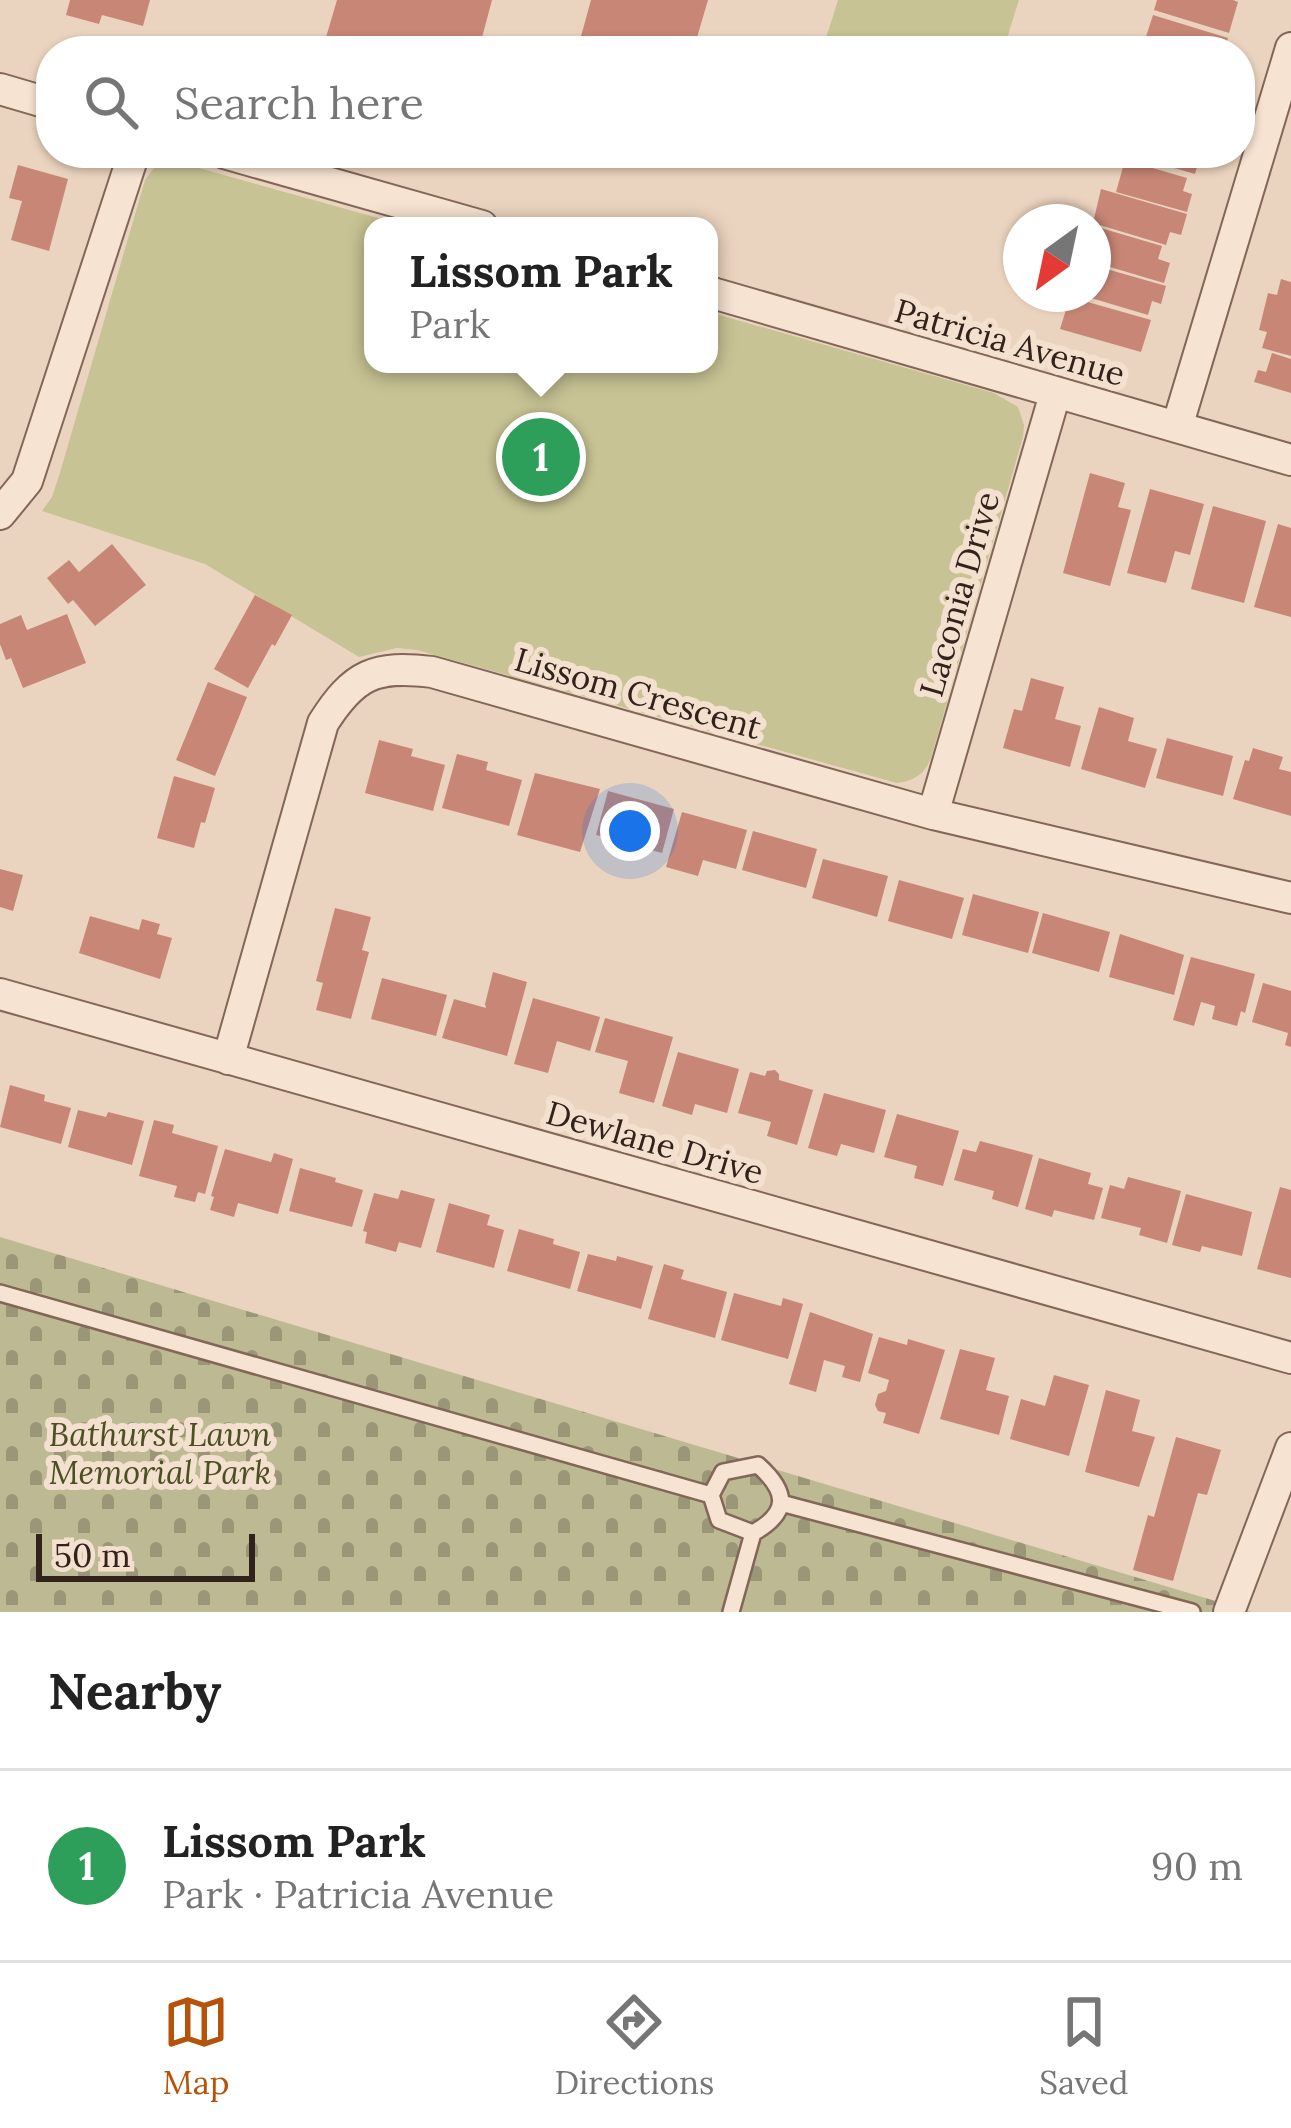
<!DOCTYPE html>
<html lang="en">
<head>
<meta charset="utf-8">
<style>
  :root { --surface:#fff; --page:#f6f6f6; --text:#222; --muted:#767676; --line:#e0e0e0; --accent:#b45309 }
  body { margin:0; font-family:Lora,serif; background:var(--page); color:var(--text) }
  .compass { position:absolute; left:1003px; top:204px; width:108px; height:108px; border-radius:50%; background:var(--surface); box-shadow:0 3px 9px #0004; rotate:213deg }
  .scale { position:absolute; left:36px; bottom:30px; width:219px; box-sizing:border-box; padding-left:12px; border:6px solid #32221c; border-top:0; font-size:33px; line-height:42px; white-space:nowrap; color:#32221c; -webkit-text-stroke:9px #f3e0ce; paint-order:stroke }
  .you { position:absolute; left:630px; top:831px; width:42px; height:42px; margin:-30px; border:9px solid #fff; border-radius:50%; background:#1a73e8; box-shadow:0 0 0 18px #1a73e833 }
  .badge { display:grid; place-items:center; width:78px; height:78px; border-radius:50%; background:var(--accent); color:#fff; font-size:39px; font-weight:700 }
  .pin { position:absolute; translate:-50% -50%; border:6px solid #fff; box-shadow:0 3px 12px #0006 }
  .popup { position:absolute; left:364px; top:217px; width:354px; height:156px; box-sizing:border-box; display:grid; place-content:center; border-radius:24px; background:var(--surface); filter:drop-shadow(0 3px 9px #0005); font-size:39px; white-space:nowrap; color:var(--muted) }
  .popup b { font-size:45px; color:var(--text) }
  .popup::after { content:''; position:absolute; left:50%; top:100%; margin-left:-24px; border:24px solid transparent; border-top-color:var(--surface) }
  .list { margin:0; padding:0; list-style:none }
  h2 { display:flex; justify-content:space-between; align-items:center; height:156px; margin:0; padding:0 48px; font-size:51px }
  h2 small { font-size:39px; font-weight:400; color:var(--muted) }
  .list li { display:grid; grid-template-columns:78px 1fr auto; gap:36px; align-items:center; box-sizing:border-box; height:192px; padding:0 48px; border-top:3px solid var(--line) }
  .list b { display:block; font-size:45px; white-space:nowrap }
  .list p { margin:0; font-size:39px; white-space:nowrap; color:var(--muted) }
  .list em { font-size:39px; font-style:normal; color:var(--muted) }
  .icon { flex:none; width:66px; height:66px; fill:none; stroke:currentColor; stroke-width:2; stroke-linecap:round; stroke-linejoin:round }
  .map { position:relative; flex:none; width:1291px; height:1612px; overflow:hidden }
  .search { position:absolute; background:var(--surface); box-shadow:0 3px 9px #0004; left:36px; right:36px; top:36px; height:132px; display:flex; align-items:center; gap:30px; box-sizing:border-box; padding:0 42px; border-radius:48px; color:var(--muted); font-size:45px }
  .sheet { height:348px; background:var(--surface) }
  nav { display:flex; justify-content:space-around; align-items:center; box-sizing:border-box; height:168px; border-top:3px solid var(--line); background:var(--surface); font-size:33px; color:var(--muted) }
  nav a { display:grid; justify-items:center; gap:6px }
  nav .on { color:var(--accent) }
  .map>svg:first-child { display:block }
</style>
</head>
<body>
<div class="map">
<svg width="1291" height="1612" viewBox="0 0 1291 1612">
  <defs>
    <pattern id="cemetery-stones" width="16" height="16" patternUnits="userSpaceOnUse" patternTransform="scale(3)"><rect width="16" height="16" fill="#bdb993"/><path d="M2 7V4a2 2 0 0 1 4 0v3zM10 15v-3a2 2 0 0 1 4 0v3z" fill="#9a9677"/></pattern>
  </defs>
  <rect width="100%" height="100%" fill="#ebd4bf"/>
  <path fill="#c8c394" d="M838,0H1019L1003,51H822Z
    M170,160L407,226H373V364H709V312L994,393L1018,407L1024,425L1023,437L931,758C925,774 914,781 897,783L417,650L397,648L359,657L205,564L42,511L52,497L59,476L145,180L157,164Z"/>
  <path fill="url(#cemetery-stones)" d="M0,1237L1252,1612H0Z"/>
  <path fill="#c78676" d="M70,0H150L143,26L102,15L99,24L66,15Z
    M337,0H492L480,45L496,51H322Z
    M591,0H708L693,51H577Z
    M1157,0H1233L1238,2L1229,33L1154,10Z
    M1153,15L1228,38L1224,51H1158L1143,46Z
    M1123,153H1201L1195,174Z
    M1125,160L1187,178L1183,191L1192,194L1187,212L1116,192Z
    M18,165L68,179L49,251L11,240L22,201L9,198Z
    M1101,189L1187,214L1181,235L1170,232L1166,245L1093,223Z
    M1094,226L1162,246L1158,259L1170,263L1164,283L1093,262Z
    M1096,266L1166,286L1161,304L1152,301L1148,315L1081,295L1093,294Z
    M1281,279L1291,282V356L1262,348L1267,332L1259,330L1268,293L1277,295Z
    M1070,297L1151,320L1141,352L1060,329Z
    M1272,353L1291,359V393L1254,382L1258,370L1266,372Z
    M1090,473L1125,483L1118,507L1131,510L1110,586L1063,573Z
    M1150,489L1204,504L1190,555L1175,551L1166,583L1127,573Z
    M1213,506L1266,521L1244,603L1191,589Z
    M1278,524L1291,528V617L1254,607Z
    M112,544L146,585L95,626L73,600L68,604L47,578L69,560L79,572Z
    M255,595L292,615L275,646L272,644L248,688L214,669Z
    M67,614L86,663L23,688L11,658L6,660L0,644V624L21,615L27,630Z
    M1031,678L1064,687L1055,719L1081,726L1070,767L1003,748L1014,709L1022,711Z
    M208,682L247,697L215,776L176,760Z
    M1099,707L1134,718L1128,741L1157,749L1145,788L1081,769Z
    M1167,738L1233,756L1223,796L1156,778Z
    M379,740L413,749L411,756L445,765L433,811L365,793Z
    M1253,748L1283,757L1279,769L1291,772V816L1233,799L1245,760L1249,761Z
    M457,754L488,762L486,770L522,780L509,826L442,808Z
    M535,773L600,789L580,852L517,835Z
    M174,776L215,788L205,823L201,822L194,848L157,838Z
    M608,791L674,809L662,853L596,835Z
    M682,812L747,830L736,869L703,860L698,876L666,867Z
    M753,831L817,849L806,888L742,870Z
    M823,859L888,876L877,917L812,898Z
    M0,869L23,875L13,911L0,907Z
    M899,880L964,898L952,939L888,921Z
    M973,894L1039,912L1028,953L962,935Z
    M335,908L371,917L362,950L369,952L351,1019L316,1010L323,983L316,981Z
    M1043,913L1110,932L1099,972L1032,953Z
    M90,916L139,930L142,919L160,924L157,934L172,938L160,979L79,953Z
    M1120,934L1184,955L1174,995L1109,977Z
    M1191,957L1255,974L1245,1013L1241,1011L1237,1026L1212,1019L1215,1006L1201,1002L1194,1026L1173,1020Z
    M493,972L527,982L507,1056L442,1038L454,999L486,1008L485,1004Z
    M382,978L447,995L436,1036L371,1019Z
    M1263,983L1291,991V1047L1285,1045L1288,1033L1252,1022Z
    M533,998L600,1017L590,1051L557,1041L548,1073L514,1064Z
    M605,1018L673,1037L654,1103L619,1093L628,1061L595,1052Z
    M678,1052L739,1069L727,1113L695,1104L692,1115L662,1106Z
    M775,1070L779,1074V1080L813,1090L797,1145L767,1136L771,1122L738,1113L750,1072L765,1076L767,1071Z
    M10,1085L45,1095L44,1101L71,1108L61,1144L0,1127Z
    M824,1093L886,1110L874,1153L841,1144L837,1156L808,1148Z
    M78,1110L106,1117L108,1112L144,1121L132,1165L68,1147Z
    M897,1114L959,1131L943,1186L914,1178L917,1166L884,1157Z
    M154,1120L174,1125L172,1133L218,1146L205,1194L198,1192L195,1202L174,1197L177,1186L139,1176Z
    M980,1141L1033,1155L1018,1207L992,1199L994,1191L954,1180L963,1149L976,1152Z
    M225,1149L271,1162L274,1153L293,1159L278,1214L238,1203L234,1217L210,1210L214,1197L211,1196Z
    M1039,1158L1091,1173L1088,1184L1103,1188L1094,1220L1054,1210L1052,1217L1025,1209Z
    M300,1168L336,1178L335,1182L363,1190L352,1227L289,1211Z
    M1128,1177L1181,1191L1167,1243L1139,1235L1141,1228L1101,1218L1110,1185L1124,1189Z
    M1280,1187L1291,1190V1278L1257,1269Z
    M401,1190L435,1199L421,1248L399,1242L396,1252L365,1243L367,1232L363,1231L374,1193L398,1199Z
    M1186,1194L1252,1212L1242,1256L1202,1246L1200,1252L1172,1245Z
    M449,1203L490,1215L487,1225L504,1230L494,1268L436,1252Z
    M519,1229L554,1239L553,1244L580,1252L570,1289L507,1271Z
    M588,1254L616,1261L617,1256L653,1266L641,1309L577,1291Z
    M664,1264L684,1270L681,1279L727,1292L715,1338L648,1319Z
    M734,1293L781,1306L783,1298L803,1304L788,1359L721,1340Z
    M810,1312L873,1334L860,1382L842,1377L845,1366L824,1360L816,1392L789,1384Z
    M879,1337L907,1345L908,1339L945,1350L919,1434L883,1423L886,1413L878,1411L875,1405L878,1394L886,1391L889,1380L868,1373Z
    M960,1349L995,1358L986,1390L1009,1396L999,1435L940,1419Z
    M1054,1375L1089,1385L1069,1456L1010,1439L1021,1399L1045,1406Z
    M1106,1390L1140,1400L1132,1431L1155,1437L1139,1487L1085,1472Z
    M1176,1437L1221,1450L1207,1495L1198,1493L1173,1581L1133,1570L1148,1515L1154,1517Z"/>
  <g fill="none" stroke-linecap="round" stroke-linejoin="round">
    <g stroke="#826658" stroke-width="20">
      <path id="lane" d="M0,1293L711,1495
        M781,1503L1192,1612
        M731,1612L753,1533C791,1512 787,1491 758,1465L723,1472L711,1495L719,1520L753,1533"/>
    </g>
    <g stroke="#826658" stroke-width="34">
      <path id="street" d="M0,89L51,104
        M224,153L482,226
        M709,292L1291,460
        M1177,427L1291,48
        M0,514L27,481L134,153
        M933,814L1055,394
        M0,994L1291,1358
        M228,1059L323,723C354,674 375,665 432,672L933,814L1291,898
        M1229,1612L1291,1448"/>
    </g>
    <use href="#lane" stroke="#f6e3d1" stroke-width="15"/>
    <use href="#street" stroke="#f6e3d1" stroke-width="30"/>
  </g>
  <g text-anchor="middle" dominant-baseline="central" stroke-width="12" stroke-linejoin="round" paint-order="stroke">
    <g font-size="33" fill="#32221c" stroke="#f3e0ce">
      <text transform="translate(1010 342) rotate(16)">Patricia Avenue</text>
      <text transform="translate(959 594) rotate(-74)">Laconia Drive</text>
      <text transform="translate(638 693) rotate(16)">Lissom Crescent</text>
      <text transform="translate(655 1142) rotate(16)">Dewlane Drive</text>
    </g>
    <g font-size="33" font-style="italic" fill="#4c4e24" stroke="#f3e0ce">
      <text x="160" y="1434">Bathurst Lawn<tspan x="160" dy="38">Memorial Park</tspan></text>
    </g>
  </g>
</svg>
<svg class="compass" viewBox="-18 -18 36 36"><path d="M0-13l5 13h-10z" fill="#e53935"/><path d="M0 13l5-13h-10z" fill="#767676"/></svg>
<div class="scale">50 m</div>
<div class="you"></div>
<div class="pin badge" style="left:541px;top:457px;background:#2e9e5b">1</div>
<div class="popup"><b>Lissom Park</b>Park</div>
<div class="search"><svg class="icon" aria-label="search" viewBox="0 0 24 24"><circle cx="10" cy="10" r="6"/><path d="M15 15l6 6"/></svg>Search here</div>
</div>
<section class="sheet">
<h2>Nearby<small></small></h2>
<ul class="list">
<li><span class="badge" style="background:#2e9e5b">1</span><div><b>Lissom Park</b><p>Park · Patricia Avenue</p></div><em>90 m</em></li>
</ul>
</section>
<nav>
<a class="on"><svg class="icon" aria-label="map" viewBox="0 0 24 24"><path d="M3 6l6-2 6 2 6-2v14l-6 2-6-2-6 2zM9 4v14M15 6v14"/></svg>Map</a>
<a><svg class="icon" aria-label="directions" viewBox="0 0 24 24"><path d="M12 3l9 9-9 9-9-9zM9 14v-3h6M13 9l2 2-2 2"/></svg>Directions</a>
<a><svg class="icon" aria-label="saved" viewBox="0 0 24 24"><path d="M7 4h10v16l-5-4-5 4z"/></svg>Saved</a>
</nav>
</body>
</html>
